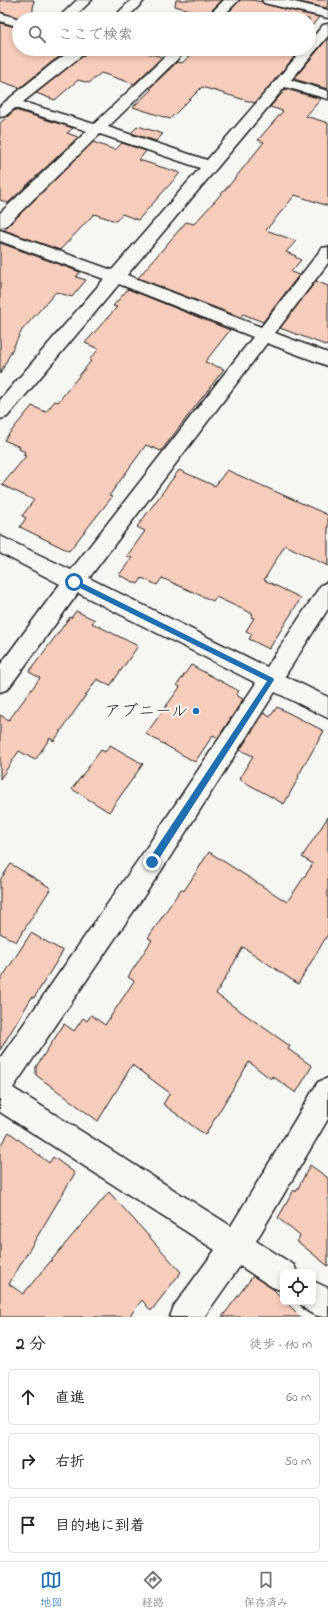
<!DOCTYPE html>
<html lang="ja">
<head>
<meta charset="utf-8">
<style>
  :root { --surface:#fff; --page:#f2f2f2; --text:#202124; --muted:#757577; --line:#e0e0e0; --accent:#1f6fb2 }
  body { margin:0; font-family:"Indie Flower","Klee One",sans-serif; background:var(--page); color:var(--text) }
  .controls { position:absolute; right:12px; bottom:12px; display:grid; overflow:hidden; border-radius:6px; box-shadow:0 2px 6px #0003 }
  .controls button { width:36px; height:36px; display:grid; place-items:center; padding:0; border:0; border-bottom:1px solid var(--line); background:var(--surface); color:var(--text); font:20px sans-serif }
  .stop { position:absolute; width:12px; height:12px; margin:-9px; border:3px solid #1f6fb2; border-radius:50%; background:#fff }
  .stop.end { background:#1f6fb2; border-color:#fff; box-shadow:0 1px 4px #0008 }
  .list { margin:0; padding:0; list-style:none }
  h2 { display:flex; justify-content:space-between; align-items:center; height:52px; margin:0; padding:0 16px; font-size:17px }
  h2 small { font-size:13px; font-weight:400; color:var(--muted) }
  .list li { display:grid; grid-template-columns:26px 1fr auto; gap:12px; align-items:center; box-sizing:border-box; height:56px; margin:0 8px 8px; padding:0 8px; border:1px solid var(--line); border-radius:6px }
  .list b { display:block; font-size:15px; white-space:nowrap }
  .list em { font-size:13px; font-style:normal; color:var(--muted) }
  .icon { flex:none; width:22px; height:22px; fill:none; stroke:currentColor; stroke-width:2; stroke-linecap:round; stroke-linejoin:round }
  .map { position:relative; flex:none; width:328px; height:1317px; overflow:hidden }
  .search { position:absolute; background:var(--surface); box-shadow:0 2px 6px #0003; left:12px; right:12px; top:12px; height:44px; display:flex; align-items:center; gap:10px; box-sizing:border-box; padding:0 14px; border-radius:22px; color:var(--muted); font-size:15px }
  .sheet { height:244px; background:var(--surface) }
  nav { display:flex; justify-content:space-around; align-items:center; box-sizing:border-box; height:56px; border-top:1px solid var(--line); background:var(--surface); font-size:11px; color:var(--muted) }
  nav a { display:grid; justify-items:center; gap:2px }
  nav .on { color:var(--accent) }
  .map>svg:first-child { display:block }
</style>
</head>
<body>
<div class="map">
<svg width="328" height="1317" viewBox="0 0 328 1317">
  <rect width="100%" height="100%" fill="#f6f6f2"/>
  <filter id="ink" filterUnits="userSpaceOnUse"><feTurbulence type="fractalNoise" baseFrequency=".025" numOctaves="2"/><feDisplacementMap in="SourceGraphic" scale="8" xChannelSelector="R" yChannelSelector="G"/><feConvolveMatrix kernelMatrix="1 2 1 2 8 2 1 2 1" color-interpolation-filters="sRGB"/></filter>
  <g filter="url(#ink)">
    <path fill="#f8ccbb" stroke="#1c1c1c" d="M0,0H34L32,18L36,19H21L0,12Z
      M176,0H222L207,15L175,6Z
      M240,0H252L262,2L264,4L319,17L309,30V19H222Z
      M328,0L327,8L295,1V0Z
      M0,23L19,28V49H71L52,62L20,88L0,81Z
      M328,38V89L294,79Z
      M91,49H134L162,57L134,84L101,73L89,83L78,80L55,100L36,93Z
      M197,49H301L255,103L202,87L170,119L133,107L152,89L150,88L177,62L182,63Z
      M286,89L321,99L306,116L328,123V206L295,195L266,230L296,241L286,252L296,256L295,257L301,260L291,272L299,275L263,322L243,314L240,317L138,278L186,222L194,224L232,182L264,142L258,140L283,111L270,107Z
      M15,110L73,128L67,133L78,137L8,203L0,200V123Z
      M138,126L163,134L156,141L131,133Z
      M93,142L115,150L122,143L146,151L139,160L180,173L138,220L122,214L116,221L94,214L60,250L4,230Z
      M0,243L80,272L76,277L86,280L72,297L56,292L22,330L0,374Z
      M316,281L328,286V346L280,328Z
      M128,289L230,330L205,362L224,369L161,451L146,445L109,496L112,497L69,551L20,527L26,518L22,516L34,500L2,485L26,456L23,455L25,452L19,449L20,447L4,440L32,406L46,412L55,401L58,402L91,361L89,360L99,349L85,343L117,307L113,306Z
      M179,470L215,486L227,470L328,515V566L285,545L264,580L301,598L269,649L249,639L252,634L246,631L254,618L251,617L253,614L216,597L213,601L162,578L157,585L142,578L138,584L119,575L132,558L127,556L145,531L137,527Z
      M76,611L95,620L92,623L138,646L110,686L97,679L54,741L50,738L35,760L19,751L0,779V715L9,720L40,678L29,672L70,617L71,618Z
      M191,665L239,691L236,695L243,699L218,738L213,735L195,762L146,734L180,687L177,685Z
      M277,707L324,731L298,776L299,777L284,804L239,779L253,756L240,750L264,713L270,717Z
      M110,745L143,764L109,812L72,789L101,750L105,752Z
      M328,817V934L298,984L243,947L216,994L290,1046L288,1049L312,1066L296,1093L272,1076L271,1079L249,1062L205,1135L163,1104L170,1093L132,1065L98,1121L36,1075V1067L64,1024L74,1031L83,1018L87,1021L91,1015L105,1025L134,981L128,977L152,940L148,938L181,889L184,891L209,852L287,902L313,864L302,857Z
      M11,864L51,888L16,942L0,933V880Z
      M31,933L63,951L34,998L32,997L0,1050V981Z
      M9,1132L49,1163L53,1157L75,1173L9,1284L23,1294L109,1192L181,1272L151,1311L142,1300L129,1317H0V1146Z
      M310,1165L328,1178V1266L297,1241L300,1236L278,1218L294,1190L296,1192Z
      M253,1276L273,1289L283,1299V1302H286L301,1317H222Z"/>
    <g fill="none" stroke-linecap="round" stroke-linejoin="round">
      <g stroke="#1c1c1c" stroke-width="3">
        <path id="minor" d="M77,0H92L72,19H57Z
          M131,0H145L126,19H112Z
          M224,0H239L220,19H205Z
          M262,0H286L328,10V18L264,3Z
          M0,13L20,19L19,27L0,21Z
          M328,24V36L291,80L328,91V99L285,87L127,275L261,327L322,248L328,247V263L275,333L328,353V366L267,343L89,578L267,667L321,585L328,582V609L285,676L328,697V718L275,692L161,871L13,1088L231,1226L318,1082L328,1078V1119L256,1241L294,1265L297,1272H283V1291L272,1287L240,1266L204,1317H170L174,1306L215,1250L0,1112V1058L143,853L256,683L78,593L8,689L0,692V665L60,584L0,553V536L71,570L253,337L119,284L7,417L0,419V400L104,279L0,241V230L112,270L200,168L100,134L6,226L0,227V213L87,131L15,108L5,116L0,117V106L53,63L74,49H90L23,102L94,124L173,49H188L108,127L207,160L303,49H309V42L323,25Z
          M313,1281L328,1288V1317C317,1317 305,1313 300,1302H313Z"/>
      </g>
      <use href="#minor" fill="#f6f6f2" fill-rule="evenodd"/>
    </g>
  </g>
  <path fill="#1f6fb2" d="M74,579L273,678L274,680L155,865L152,866L149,865V859L267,681L72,584V580Z"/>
  <circle fill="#1f6fb2" stroke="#f6f6f2" stroke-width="1.5" cx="196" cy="711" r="4"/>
  <g text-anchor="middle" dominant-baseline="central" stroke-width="4" stroke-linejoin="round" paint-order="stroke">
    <g font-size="17" fill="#1c1c1c" stroke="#f6f6f2" text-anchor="end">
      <text x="188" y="711">アブニール</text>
    </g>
  </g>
</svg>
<div class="controls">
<button><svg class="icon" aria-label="locate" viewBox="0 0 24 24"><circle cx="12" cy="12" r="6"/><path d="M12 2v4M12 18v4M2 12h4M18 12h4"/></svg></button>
</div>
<div class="stop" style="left:74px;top:582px"></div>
<div class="stop end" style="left:152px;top:862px"></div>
<div class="search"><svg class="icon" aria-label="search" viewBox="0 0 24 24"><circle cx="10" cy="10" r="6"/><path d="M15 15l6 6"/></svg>ここで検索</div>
</div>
<section class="sheet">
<h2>2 分<small>徒歩 · 110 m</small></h2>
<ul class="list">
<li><svg class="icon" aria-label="ahead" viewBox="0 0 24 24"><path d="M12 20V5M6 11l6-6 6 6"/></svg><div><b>直進</b></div><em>60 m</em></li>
<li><svg class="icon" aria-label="right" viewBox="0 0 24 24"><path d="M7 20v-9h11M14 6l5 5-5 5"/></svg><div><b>右折</b></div><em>50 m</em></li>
<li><svg class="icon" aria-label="arrive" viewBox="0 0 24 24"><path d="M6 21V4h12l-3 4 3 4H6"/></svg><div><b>目的地に到着</b></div></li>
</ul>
</section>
<nav>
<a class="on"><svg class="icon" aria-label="map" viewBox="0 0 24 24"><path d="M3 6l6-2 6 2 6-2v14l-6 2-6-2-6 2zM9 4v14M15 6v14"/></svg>地図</a>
<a><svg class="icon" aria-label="directions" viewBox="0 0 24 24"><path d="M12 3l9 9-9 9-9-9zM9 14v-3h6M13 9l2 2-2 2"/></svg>経路</a>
<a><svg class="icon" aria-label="saved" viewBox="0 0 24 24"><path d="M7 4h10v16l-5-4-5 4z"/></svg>保存済み</a>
</nav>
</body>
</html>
